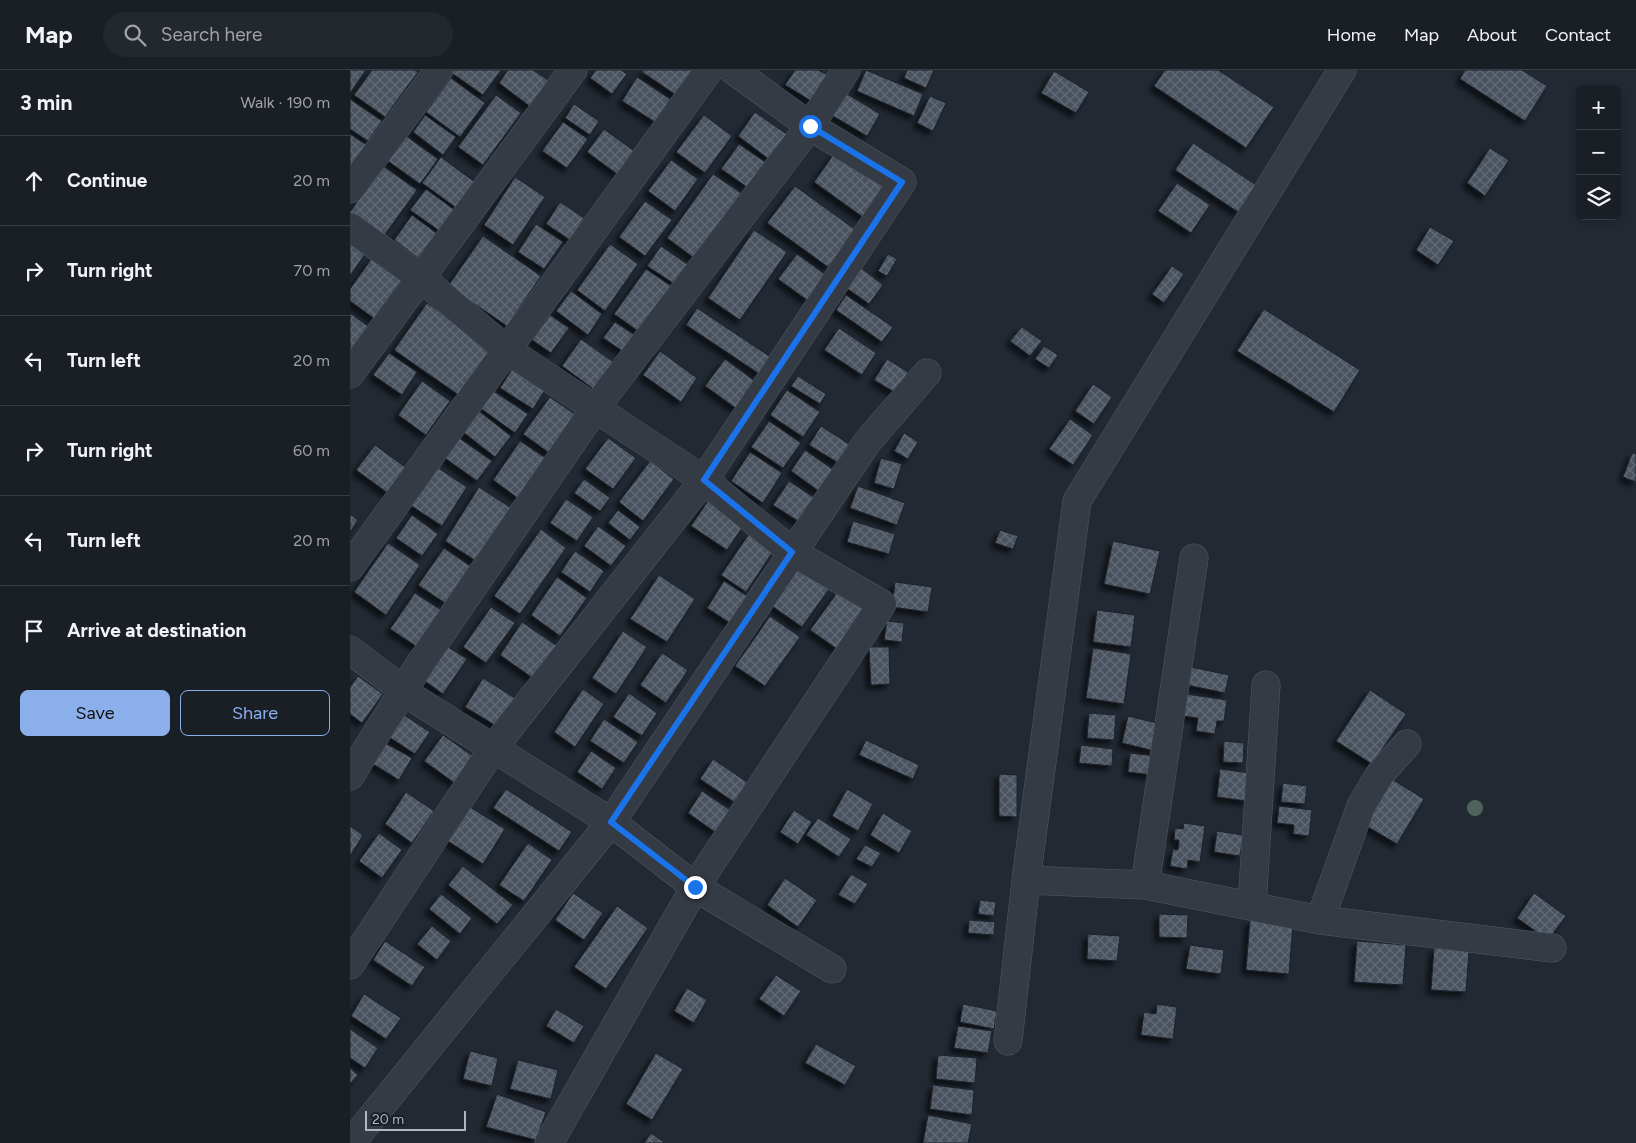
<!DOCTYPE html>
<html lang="en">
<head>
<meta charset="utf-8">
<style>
  :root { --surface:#1a1f26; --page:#23272e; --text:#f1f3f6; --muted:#9fa2a7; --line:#383d43; --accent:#8aafeb }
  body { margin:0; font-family:Figtree,sans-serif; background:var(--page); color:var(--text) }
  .controls { position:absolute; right:15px; top:15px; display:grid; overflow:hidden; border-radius:8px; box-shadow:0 2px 8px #0003 }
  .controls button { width:45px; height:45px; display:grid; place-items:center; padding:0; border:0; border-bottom:1px solid var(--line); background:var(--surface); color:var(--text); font:25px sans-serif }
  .scale { position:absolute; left:15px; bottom:12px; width:101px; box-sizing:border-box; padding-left:5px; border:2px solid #afb6c1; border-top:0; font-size:14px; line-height:18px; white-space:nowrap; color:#afb6c1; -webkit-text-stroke:4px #1a2029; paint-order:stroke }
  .stop { position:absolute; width:15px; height:15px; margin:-11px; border:4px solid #1a73e8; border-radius:50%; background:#fff }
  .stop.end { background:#1a73e8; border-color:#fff; box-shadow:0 1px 5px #0008 }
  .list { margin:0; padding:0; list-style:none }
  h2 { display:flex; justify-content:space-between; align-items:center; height:65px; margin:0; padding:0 20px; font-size:21px }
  h2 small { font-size:16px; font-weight:400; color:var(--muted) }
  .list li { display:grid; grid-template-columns:32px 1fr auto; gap:15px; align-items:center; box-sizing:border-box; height:90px; padding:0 20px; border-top:1px solid var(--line) }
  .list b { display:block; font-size:19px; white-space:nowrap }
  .list em { font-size:16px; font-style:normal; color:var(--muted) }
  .actions { display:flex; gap:10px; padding:15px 20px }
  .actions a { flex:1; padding:11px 0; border:1px solid var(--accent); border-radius:8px; text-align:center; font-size:18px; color:var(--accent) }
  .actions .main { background:var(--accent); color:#111 }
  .icon { flex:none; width:28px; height:28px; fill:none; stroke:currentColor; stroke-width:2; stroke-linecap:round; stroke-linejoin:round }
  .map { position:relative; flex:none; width:1286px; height:1073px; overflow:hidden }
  header { display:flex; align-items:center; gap:30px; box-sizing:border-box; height:70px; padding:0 25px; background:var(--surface); border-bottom:1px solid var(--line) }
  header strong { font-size:24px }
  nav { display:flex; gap:28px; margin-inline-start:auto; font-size:18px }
  .search { width:350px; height:45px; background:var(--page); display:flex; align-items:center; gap:12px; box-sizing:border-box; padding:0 18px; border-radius:28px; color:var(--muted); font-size:19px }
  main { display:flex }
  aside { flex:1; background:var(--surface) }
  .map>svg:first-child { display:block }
</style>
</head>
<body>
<header>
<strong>Map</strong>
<div class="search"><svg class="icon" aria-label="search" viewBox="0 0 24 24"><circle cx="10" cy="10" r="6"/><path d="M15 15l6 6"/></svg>Search here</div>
<nav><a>Home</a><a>Map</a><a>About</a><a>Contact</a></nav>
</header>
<main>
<aside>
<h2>3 min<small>Walk · 190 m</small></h2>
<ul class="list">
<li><svg class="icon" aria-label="ahead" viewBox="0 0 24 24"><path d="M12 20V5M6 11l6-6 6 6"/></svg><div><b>Continue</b></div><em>20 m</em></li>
<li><svg class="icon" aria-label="right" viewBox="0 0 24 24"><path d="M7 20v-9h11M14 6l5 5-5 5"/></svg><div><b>Turn right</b></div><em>70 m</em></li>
<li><svg class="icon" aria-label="left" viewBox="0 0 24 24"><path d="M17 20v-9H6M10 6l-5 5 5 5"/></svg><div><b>Turn left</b></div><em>20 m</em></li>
<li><svg class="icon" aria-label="right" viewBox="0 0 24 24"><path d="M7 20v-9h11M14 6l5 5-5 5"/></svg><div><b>Turn right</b></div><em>60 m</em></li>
<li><svg class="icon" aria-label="left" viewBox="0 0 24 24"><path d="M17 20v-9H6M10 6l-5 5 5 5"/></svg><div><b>Turn left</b></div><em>20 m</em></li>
<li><svg class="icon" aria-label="arrive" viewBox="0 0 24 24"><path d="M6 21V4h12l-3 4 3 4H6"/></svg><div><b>Arrive at destination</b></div></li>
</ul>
<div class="actions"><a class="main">Save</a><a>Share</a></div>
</aside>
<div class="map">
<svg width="1286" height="1073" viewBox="0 0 1286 1073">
  <defs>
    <pattern id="building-cross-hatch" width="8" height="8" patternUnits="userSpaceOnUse" patternTransform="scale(1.25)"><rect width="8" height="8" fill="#4a535f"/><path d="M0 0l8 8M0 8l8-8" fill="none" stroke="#626a74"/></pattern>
    <filter id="shadow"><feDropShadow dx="-4.5" dy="4.5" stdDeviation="2.5" flood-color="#0009"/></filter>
  </defs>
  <rect width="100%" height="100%" fill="#222933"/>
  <path fill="url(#building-cross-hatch)" stroke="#1c222b" filter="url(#shadow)" d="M0,0H16L0,23Z
    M22,0H65L68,2L35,47L4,25Z
    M100,0H151L133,25L99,1Z
    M158,0H183L201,12L182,38L149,13Z
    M246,0H271L277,4L262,24L240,8Z
    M293,0H343L326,25L292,2Z
    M445,0H468L479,6L463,32L435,15Z
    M516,0L573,24L564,46L507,21Z
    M557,0H584L576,18L554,8Z
    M815,0H868L924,37L896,78L804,16Z
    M1115,0H1172L1197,16L1175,51L1110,9Z
    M704,1L739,22L726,43L691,23Z
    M287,7L320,29L305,52L272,31Z
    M101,8L135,33L110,67L76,42Z
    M497,24L530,44L517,66L483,46Z
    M146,25L171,43L133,95L108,77Z
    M580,26L596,33L583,61L567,53Z
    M0,29L32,51L18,71L0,59Z
    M224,34L249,51L240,65L215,48Z
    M405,42L438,65L420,90L388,66Z
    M75,45L106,67L93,85L63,62Z
    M354,45L382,66L355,103L326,82Z
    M213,52L238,69L217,98L192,81Z
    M254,59L284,81L267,104L237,82Z
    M0,64L18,76L0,97Z
    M56,66L88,89L70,114L38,91Z
    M843,73L906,115L888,142L825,100Z
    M389,74L415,92L397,117L371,99Z
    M1140,78L1159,90L1135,126L1117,113Z
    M486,81L536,118L514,148L464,112Z
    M91,87L126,113L108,139L72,113Z
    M321,90L348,109L325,141L298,121Z
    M33,96L67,120L31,170L0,147V142Z
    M363,104L391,123L344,188L317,168Z
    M165,107L195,127L163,175L134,155Z
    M827,113L860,135L841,163L808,141Z
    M445,116L506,160L478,197L417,153Z
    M76,119L106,141L91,162L60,140Z
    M295,131L322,150L295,186L269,167Z
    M210,132L234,148L220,170L196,154Z
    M62,145L89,165L71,190L44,170Z
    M186,154L213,172L194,199L168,182Z
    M1080,157L1104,171L1088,195L1066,180Z
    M404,160L437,182L390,250L358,228Z
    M133,166L191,206L157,256L98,216Z
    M0,174L15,184L0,206Z
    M260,174L288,194L255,241L227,220Z
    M311,176L337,194L323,213L297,196Z
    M447,184L476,205L457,230L428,209Z
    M538,184L547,189L537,206L528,201Z
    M22,188L52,210L25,249L0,231V219Z
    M822,196L834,204L814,233L802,224Z
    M510,197L533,215L519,234L495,217Z
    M296,199L321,216L288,261L264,244Z
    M221,221L252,244L238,265L206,241Z
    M496,225L543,257L532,272L486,240Z
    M77,233L144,280L110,326L44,280Z
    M347,238L422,288L411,305L336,255Z
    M914,239L1010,300L984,342L887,281Z
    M0,243L19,257L0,281Z
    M200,245L219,258L201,283L182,270Z
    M265,252L286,266L274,282L253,268Z
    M672,257L692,271L680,286L660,271Z
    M489,258L526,283L512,305L474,280Z
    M231,269L269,296L249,323L212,296Z
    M694,276L708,285L699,298L685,289Z
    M310,281L347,308L331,332L293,305Z
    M39,283L67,302L52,325L23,305Z
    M375,289L406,312L387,339L355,316Z
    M537,289L558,302L546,323L524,310Z
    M162,299L195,320L183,339L150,318Z
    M448,306L476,324L470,334L441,316Z
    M72,311L100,331L76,365L48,345Z
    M743,314L762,327L744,354L725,341Z
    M142,320L178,344L165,363L130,338Z
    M437,320L470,342L453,367L420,345Z
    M200,327L229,347L202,385L173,364Z
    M129,341L161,366L145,387L113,362Z
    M720,349L743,365L723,395L699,379Z
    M419,351L451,373L433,398L401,377Z
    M471,356L502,376L490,394L459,375Z
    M102,363L142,391L127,411L88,383Z
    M554,363L568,372L558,389L544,381Z
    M258,368L286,388L263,419L235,399Z
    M170,371L197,389L169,429L143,410Z
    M25,375L58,399L39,424L6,400Z
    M455,380L485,401L470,422L441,401Z
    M400,382L432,403L413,433L381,411Z
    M1282,383L1286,384V412L1273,407Z
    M531,388L552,394L544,419L524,413Z
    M300,391L324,409L293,451L269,432Z
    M85,396L117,417L92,456L60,435Z
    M234,409L260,428L250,441L224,423Z
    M439,411L466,429L451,453L423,435Z
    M508,416L555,433L547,455L500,438Z
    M129,417L161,438L126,491L95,471Z
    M216,429L243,447L227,471L200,453Z
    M358,431L394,455L377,480L341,456Z
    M268,440L290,457L280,470L258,453Z
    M0,444L8,450L0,462Z
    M62,445L88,464L72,486L46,468Z
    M503,451L545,464L539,484L497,472Z
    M248,456L276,476L261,496L234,476Z
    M191,459L216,478L170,544L144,526Z
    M650,460L668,466L663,479L645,473Z
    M399,464L424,480L396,522L371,505Z
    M763,471L810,481L800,524L754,514Z
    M38,473L70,495L36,545L4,522Z
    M94,478L120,496L95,533L68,515Z
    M225,481L254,501L240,522L211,502Z
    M448,498L479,519L452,557L422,536Z
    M309,505L345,529L317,572L280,549Z
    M207,507L237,528L210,566L181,545Z
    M374,511L397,526L380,553L357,538Z
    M545,512L582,517L578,542L542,537Z
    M489,520L516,538L487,579L460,560Z
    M65,523L94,542L69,578L40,559Z
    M141,537L165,553L136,593L113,577Z
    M747,540L785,545L781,577L743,572Z
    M420,546L450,567L415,616L385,596Z
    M537,551L554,553L552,572L534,570Z
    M172,552L207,576L184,609L150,585Z
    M273,561L297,577L266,624L242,608Z
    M95,575L117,589L93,624L72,609Z
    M519,577H539L540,614L521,615Z
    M743,578L781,584L774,634L736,628Z
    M312,583L338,600L316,633L290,615Z
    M841,597L879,605L875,623L837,615Z
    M8,606L33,624L12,653L0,644V617Z
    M133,608L171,632L153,660L115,637Z
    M233,619L254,634L225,677L204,662Z
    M1020,620L1056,644L1022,694L986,671Z
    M279,623L307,643L292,666L263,647Z
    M836,624L877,630L874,651H867L865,664L846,661L848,648L833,646Z
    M739,643L766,645L764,670L737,668Z
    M54,645L80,662L65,684L39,667Z
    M778,646L811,654L805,681L772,673Z
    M254,649L288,672L274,693L240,671Z
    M93,665L124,687L106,714L74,691Z
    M516,670L569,695L563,709L509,685Z
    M874,671L894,673L893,693L873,692Z
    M35,673L62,688L49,710L23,694Z
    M731,675L763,679L762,696L729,693Z
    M241,681L266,698L252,719L227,702Z
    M780,683L805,686L803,705L778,702Z
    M363,689L397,712L384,732L350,709Z
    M870,699L900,703L897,731L867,727Z
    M649,704L667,705V747L649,746Z
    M1040,708L1074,729L1047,774L1013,754Z
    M933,713L957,716L955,734L931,732Z
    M156,719L222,762L209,781L143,738Z
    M497,719L523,734L508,761L482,746Z
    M352,721L380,740L365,762L338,743Z
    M56,722L84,741L62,773L35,754Z
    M929,736L962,740L959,766L943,764L944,755L927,753Z
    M120,737L155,759L133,794L98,771Z
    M444,740L462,752L448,774L430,762Z
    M533,743L562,761L549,783L520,765Z
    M468,748L501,769L489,787L456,765Z
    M834,753L855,756L850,792L838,790L837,799L820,796L823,779L828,780L829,770H824L825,758L833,759Z
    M0,756L13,765L0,786Z
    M867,761L893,765L890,786L864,782Z
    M29,763L52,780L32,808L9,791Z
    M178,773L202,790L174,831L149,815Z
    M515,775L531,783L522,797L506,789Z
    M113,796L163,835L147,854L98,815Z
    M501,804L518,814L505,834L488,825Z
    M435,808L467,830L448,857L417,835Z
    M223,823L253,843L234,870L205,850Z
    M1184,823L1216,846L1198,870L1167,848Z
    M91,824L122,848L110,864L79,839Z
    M630,830L646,832L644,846L628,844Z
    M267,836L298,858L256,919L224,897Z
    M809,844L838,845L837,868L809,867Z
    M619,850L645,852L644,865L618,863Z
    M900,850L943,854L939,904L896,900Z
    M82,856L101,871L87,890L67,874Z
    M738,864L770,866L767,891L737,889Z
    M35,871L75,897L62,916L23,890Z
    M1007,871L1056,875L1053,915L1004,912Z
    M840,875L874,880L871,904L836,899Z
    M1084,878L1119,881L1116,922L1081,920Z
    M426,905L451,921L434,946L409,929Z
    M337,918L357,930L344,953L324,941Z
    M14,924L51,948L36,969L1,946Z
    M613,934L647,941L644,959L610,952Z
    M807,934L827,937L823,969L791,965L794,942L806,944Z
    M206,939L234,956L224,973L196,956Z
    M608,956L642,961L638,983L604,978Z
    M0,959L28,978L15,998L0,988Z
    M466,974L506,996L495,1015L455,993Z
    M120,981L148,988L142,1016L113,1009Z
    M306,983L333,999L302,1050L276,1034Z
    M588,985L627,988L625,1013L586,1009Z
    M168,990L208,1000L201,1029L160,1019Z
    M0,998L8,1005L0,1014Z
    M583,1015L624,1020L622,1045L580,1039Z
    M147,1024L196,1042L186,1070L136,1057Z
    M578,1045L622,1054L618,1073H573Z
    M301,1063L315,1073H294Z"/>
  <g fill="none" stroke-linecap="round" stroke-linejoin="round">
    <g stroke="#525962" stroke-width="29">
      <path id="minor" d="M0,119L89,0
        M0,157L71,208L157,280L354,410L442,482L532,534L345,817L199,1073
        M0,304L223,0
        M0,497L359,0
        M0,580L65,629L261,752L345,817L482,899
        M0,706L70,594L246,337L460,56L383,0
        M676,810L727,431L992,0
        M795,815L844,488
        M902,835L916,615
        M970,850L1011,736L1030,704L1057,674
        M0,895L144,677L354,410L552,112L460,56L496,0
        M658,971L676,810L795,815L970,850L1202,878
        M1,1073L261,752L518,371L577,303"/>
    </g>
    <use href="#minor" stroke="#353b44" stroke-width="28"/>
  </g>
  <circle fill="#4d645a" cx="1125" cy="738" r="8"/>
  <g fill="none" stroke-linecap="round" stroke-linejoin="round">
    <path stroke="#1a73e8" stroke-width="6" d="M345,817L261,752L442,482L354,410L552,112L460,56"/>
  </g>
</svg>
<div class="controls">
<button>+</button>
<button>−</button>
<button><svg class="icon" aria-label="layers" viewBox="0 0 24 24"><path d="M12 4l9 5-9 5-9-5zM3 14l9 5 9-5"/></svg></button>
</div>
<div class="scale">20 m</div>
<div class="stop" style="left:460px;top:56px"></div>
<div class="stop end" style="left:345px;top:817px"></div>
</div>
</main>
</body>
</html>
